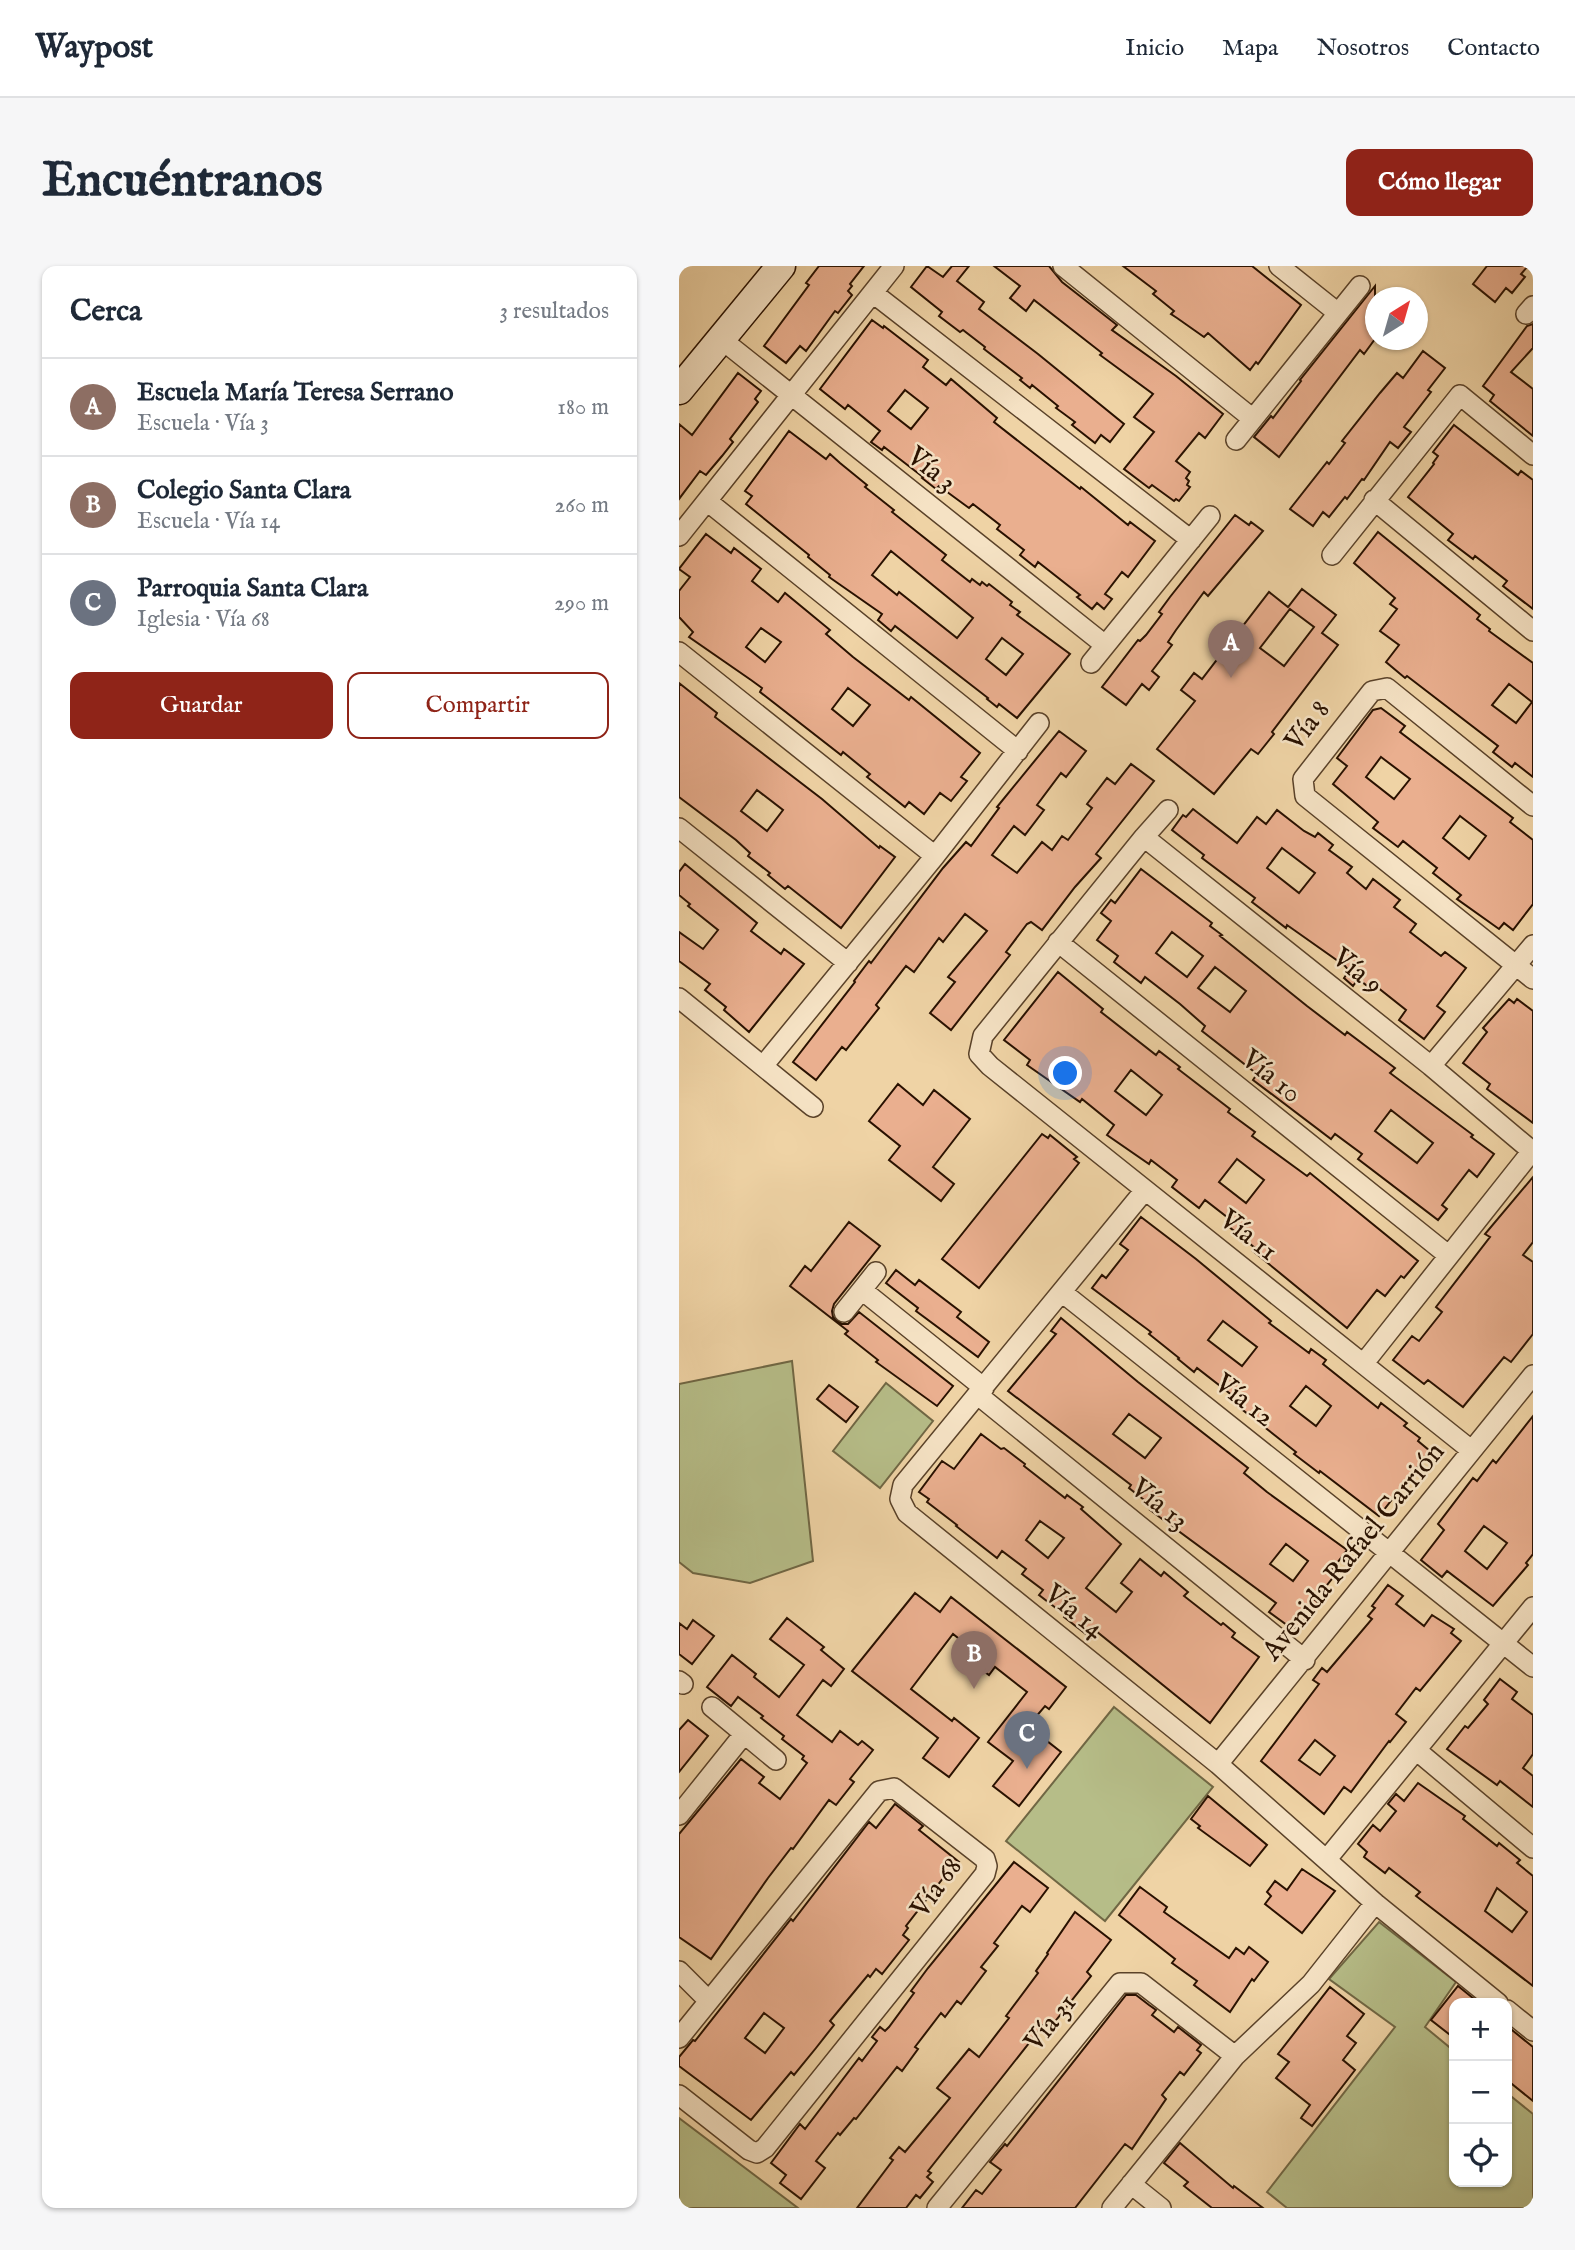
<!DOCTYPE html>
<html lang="es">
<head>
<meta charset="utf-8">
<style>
  :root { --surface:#fff; --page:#f6f6f7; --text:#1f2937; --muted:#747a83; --line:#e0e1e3; --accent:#8f2418 }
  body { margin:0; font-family:"IM FELL English",serif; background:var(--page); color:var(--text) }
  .controls { position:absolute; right:21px; bottom:21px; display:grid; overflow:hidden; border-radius:14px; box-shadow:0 2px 5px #0004 }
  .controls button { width:63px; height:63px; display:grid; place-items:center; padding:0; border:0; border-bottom:2px solid var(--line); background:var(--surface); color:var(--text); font:35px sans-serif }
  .compass { position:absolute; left:686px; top:21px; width:63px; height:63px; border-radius:50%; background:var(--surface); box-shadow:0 2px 5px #0004; rotate:37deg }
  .you { position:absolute; left:387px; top:808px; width:24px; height:24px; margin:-18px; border:5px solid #fff; border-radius:50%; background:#1a73e8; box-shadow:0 0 0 10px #1a73e833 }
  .badge { display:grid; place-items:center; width:46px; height:46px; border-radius:50%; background:var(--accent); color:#fff; font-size:23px; font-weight:700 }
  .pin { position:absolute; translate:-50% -58px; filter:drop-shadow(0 2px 4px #0008) }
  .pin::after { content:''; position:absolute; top:37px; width:24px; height:21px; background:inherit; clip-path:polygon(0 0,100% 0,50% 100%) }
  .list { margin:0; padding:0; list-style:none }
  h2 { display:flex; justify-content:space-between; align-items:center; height:91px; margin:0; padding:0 28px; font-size:30px }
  h2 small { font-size:23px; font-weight:400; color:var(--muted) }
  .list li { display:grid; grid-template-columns:46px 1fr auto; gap:21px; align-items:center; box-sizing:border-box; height:98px; padding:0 28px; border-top:2px solid var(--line) }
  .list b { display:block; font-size:26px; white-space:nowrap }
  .list p { margin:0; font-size:23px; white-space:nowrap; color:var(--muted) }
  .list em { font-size:23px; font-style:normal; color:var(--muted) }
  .actions { display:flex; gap:14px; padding:21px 28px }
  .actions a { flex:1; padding:16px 0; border:2px solid var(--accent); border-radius:14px; text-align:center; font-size:24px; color:var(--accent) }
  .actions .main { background:var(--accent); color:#fff }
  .icon { flex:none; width:38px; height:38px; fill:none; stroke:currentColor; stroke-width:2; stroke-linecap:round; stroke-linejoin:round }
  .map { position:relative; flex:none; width:854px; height:1942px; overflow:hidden; border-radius:14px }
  header { display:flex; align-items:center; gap:42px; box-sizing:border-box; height:98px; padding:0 35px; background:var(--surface); border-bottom:2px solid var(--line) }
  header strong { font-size:33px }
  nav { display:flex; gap:38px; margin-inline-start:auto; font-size:24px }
  .intro { display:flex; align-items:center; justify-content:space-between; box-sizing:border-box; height:168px; padding:0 42px }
  h1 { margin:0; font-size:49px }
  .button { padding:18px 32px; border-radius:14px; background:var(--accent); color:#fff; font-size:24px; font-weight:700 }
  main { display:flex; gap:42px; padding:0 42px }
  aside { flex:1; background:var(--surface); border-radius:14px; box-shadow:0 2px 5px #0004 }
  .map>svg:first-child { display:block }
</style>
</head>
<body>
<header>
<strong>Waypost</strong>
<nav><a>Inicio</a><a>Mapa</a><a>Nosotros</a><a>Contacto</a></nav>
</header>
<div class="intro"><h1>Encuéntranos</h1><a class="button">Cómo llegar</a></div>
<main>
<aside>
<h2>Cerca<small>3 resultados</small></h2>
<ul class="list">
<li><span class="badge" style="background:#8d6e63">A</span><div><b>Escuela María Teresa Serrano</b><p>Escuela · Vía 3</p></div><em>180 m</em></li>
<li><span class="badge" style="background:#8d6e63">B</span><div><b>Colegio Santa Clara</b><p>Escuela · Vía 14</p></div><em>260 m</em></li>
<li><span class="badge" style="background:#6b7280">C</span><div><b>Parroquia Santa Clara</b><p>Iglesia · Vía 68</p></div><em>290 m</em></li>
</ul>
<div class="actions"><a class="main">Guardar</a><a>Compartir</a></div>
</aside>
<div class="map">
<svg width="854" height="1942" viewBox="0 0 854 1942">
  <rect width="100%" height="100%" fill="#efd3a5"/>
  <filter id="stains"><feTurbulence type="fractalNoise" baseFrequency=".00286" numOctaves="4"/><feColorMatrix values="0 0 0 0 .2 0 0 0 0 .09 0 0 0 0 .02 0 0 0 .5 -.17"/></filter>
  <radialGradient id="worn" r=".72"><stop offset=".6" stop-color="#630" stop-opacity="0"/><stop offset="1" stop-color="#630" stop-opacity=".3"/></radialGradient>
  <path fill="#b6bd88" stroke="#706744" stroke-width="2" d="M113,1095L134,1295L71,1317L14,1307L0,1296V1118Z
    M207,1117L254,1155L201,1222L154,1185Z
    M435,1441L534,1521L426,1655L327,1575Z
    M700,1656L777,1716L746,1761L775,1785V1916H828V1827L854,1848V1942H608L588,1926L716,1761L650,1713Z
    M0,1852L119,1942H0Z"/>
  <path fill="#eaaf8f" stroke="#291100" stroke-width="2" fill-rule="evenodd" d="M140,0H185L171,18L173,20L169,25L173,29L159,47L156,45L127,85L121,80L107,97L85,80L130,19L127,17Z
    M248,0L264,11L273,0H290L278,15L305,36L300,43L359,88L445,158L431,176L422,169L416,177L393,159L396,156L377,142L379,140L353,119L351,122L341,114L343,112L305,83L306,81L284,64L281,66L260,50L263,46L232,21Z
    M315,0H370L383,16L438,59L433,64L497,110L544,148L526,172L520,167L497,195L511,206L507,212L510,215L508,219L511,221L500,235L497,233L495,235L473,219L470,222L445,203L475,166L455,151L474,128L421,89L423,87L355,34L347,45L331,32L341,20Z
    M444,0H573L622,39L579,98L577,96L571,104L529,67L525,71L498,52L492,48L495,45L474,28L477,25Z
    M808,0H849L842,8L846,11L833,27L827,22L816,36L794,18Z
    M696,20V73L685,88L681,84L600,191L575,171L592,150L594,152L622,115L621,114Z
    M193,54L204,62L205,60L249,94L244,101L267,119L272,113L318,152L315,156L343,178L401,223L402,221L449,259L451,256L476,275L449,311L443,306L426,328L433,333L425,343L418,337L413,343L398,331L401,329L359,296L356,301L341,289L345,284L318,263L321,259L294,238L290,242L260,220L257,223L243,212L244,211L209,184L205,181L203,184L192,176L201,165L169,139L166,143L141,123ZM226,124L249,142L232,163L209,145Z
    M854,58V82L832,106L854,123V170L811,135L815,129L804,120L848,60Z
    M744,85L766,102L749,124L752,126L725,161L732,166L719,182L711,176L685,214L683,213L668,233L666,231L650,251L644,246L634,260L611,243L648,196L650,198L666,177L663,175L701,127L718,107L724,112Z
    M59,107L82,125L76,133L79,136L51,173L54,176L43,190L27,209L21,205L0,233V158L13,169Z
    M775,159L839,209L842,205L854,214V343L824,320L828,315L796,290L794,293L769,274L774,268L729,231L755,198L754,197L759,190L754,186Z
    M110,165L147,193L151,188L161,197L188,219L186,221L215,244L213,246L267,289L263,294L291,316L293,313L301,319L303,316L308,320L310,318L333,336L331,339L341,346L338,349L391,388L338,452L320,438L318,441L308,433L309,432L216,360L212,365L199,354L203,348L150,311L151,309L129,291L130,289L67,238L73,230L66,225ZM212,285L294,352L278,372L220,326L218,329L193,309ZM323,372L344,388L327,409L307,393Z
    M556,249L570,259L572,256L584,265L529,330L525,326L497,364L489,376L493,379L473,405L480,411L470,424L463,418L447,439L423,421L459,374L461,375L467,369L483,348L480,346L491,331Z
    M699,266L801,349L798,353L811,363L810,365L854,397V511L836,497L833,501L814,486L819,480L728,410L726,412L707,396L720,379L701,365L718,343L711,338L716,332L675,297ZM830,418L853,436L837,457L813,439Z
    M27,268L52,287L55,282L82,303L73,315L99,336L106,327L151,364L147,368L174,391L230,434L232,431L301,487L282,511L288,515L272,535L261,527L245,548L230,536L226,541L188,511L191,508L164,486L162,489L81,426L83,422L72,414L10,371L14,366L0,351V325L11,311L0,303ZM82,362L102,376L86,396L67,381ZM169,422L191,439L174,460L153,443Z
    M623,323L657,349L643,367L659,379L593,466L595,468L579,488L572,483L535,528L478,483L516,435L502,424L515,407L523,413L590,326L609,341ZM611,343L635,361L605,400L581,382Z
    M0,417L38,447L36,451L143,533L200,582L201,580L216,591L162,662L109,620L106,623L89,609L91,607L69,590L71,587L57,574L0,531ZM78,524L104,544L88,565L62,545Z
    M702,442L726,460L721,466L834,552L831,556L854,574V638L834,664L825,657L820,663L778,633L782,629L754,607L758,602L724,575L719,581L694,562L699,556L654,518L668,500L658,492L694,444ZM702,491L731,513L715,533L687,511ZM781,550L807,570L790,593L764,572Z
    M380,465L407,485L387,511L382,507L358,539L365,544L346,569L335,560L313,589L338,607L363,576L373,584L383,570L389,574L413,542L408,538L428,512L436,518L452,498L475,515L417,588L422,592L396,621L363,664L352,656L348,658L327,686L331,689L272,764L251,747L276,716L269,711L308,665L286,648L264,676L260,672L235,706L227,700L197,739L200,742L167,784L163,781L137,814L114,796L176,716L175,715L190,695L192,697L264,602L287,576L292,580L320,542L318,541Z
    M514,543L558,577L578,551L587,558L598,544L625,565L636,571L639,567L654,579L650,584L673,601L668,607L687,623L694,613L721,634L715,641L737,658L731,666L762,690L766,686L787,702L758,740L766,746L745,773L720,754L727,744L698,721L695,725L679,713L674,720L665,712L670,705L666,700L608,659L607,662L573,636L576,632L523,592L525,589L493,564L504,549L507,551ZM603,582L636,607L620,627L588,602Z
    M6,598L78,657L72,665L102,688L105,683L125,698L70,766L45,744L47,741L26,724L31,718L0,695V666L24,683L39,664L9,640L11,638L0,629V606Z
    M462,603L533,657L531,660L543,669L541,670L628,740L666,769L668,766L716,802L711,807L794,869L792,871L815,888L798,911L790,904L763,939L768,943L759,954L679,893L683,888L656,868L652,873L574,814L578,808L523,765L526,760L501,738L466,711L462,717L435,696L439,690L418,674L432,655L422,647L432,634L436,637ZM493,666L524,690L508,711L477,687ZM536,701L567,725L551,746L519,722ZM712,844L754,877L738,897L696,865Z
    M379,706L424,743L422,746L477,789L480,785L501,801L499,803L551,843L549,846L576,866L573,870L628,910L631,907L739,995L725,1012L722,1010L706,1030L698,1024L668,1062L574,985L576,982L549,960L553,955L526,934L520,942L493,921L498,914L472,894L470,898L428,869L435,859L403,833L401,836L348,799L351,794L325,774ZM452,804L483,829L467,849L436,825ZM558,893L585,914L567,937L540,916Z
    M830,733L835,737L838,733L854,745V857L808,823L811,818L784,797L808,766L804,762Z
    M219,818L244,839L255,824L291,853L254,901L275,918L262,935L210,894L221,880L190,855Z
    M363,868L369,872L371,869L398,891L395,893L400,897L300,1022L263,993Z
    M854,911V976L844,989L854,996V1068L832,1096L825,1091L784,1141L749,1114L745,1118L714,1094L733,1070L740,1075L763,1046L757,1041L811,971L806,968Z
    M462,951L517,993L592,1055L590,1057L630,1087L632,1083L647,1094L644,1098L699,1142L702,1137L728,1157L725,1160L741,1172L739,1175L751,1185L700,1250L641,1205L640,1207L615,1188L617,1186L551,1134L554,1130L518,1102L515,1106L499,1093L500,1092L470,1068L472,1066L413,1022L423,1009L427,1012L449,984L441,978ZM544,1055L578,1081L563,1100L529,1074ZM627,1120L652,1140L637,1160L611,1140Z
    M170,956L201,980L155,1038L153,1045L154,1051L163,1058H169L180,1046L274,1120L258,1140L197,1096L199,1094L166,1068L169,1065L111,1020L126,1000L132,1005Z
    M217,1004L236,1019L240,1014L282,1046L278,1051L310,1076L299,1091L237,1045L239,1042L207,1017Z
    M382,1052L459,1116L569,1202L565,1207L588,1226L668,1284L652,1305L656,1309L636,1334L639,1336L620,1361L612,1362L590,1346L597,1337L471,1244L474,1241L450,1222L452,1219L329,1125L377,1068L372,1065ZM450,1148L482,1172L466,1192L434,1168ZM607,1278L629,1295L614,1315L591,1298Z
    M150,1119L179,1141L167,1156L138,1133Z
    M854,1150V1288L847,1297L849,1299L814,1340L768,1305L763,1311L742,1294L765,1264L759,1258L794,1212L798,1215L814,1194L817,1197ZM805,1260L828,1277L808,1303L786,1285Z
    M302,1168L322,1183L325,1182L346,1198L345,1200L386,1232L388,1229L404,1241L402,1243L442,1278L407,1322L437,1346L453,1326L442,1317L461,1293L482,1310L485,1306L509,1326L505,1330L542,1359L544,1357L556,1367L553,1371L580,1391L531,1457L417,1365L412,1372L385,1351L386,1349L360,1329L364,1324L343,1308L347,1303L323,1285L318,1292L277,1260L278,1259L248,1236L250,1233L240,1226L263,1195L275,1203ZM361,1255L385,1272L369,1292L347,1274Z
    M709,1319L724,1330L717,1338L745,1360L753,1349L775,1363L772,1367L782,1375L741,1425L737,1422L717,1448L727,1456L711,1476L710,1475L672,1526L665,1521L645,1548L582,1495L640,1418L634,1414L643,1402L648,1406L693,1353L689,1350L696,1342L693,1340ZM636,1474L656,1490L641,1509L620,1494Z
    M236,1327L261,1346L272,1331L387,1421L370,1443L366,1440L349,1460L382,1486L340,1540L314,1520L334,1495L309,1476L348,1426L316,1401L310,1409L294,1397L300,1389L274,1368L232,1423L273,1455L275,1452L300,1472L270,1511L244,1492L259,1472L173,1405Z
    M108,1352L145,1381L142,1384L165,1403L152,1420L144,1414L118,1449L153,1476L161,1465L179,1479L183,1475L194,1484L171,1513L175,1516L157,1539L150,1534L114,1583L112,1582L89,1612L32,1693L0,1671V1568L62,1493L85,1511L80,1517L101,1533L128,1497L123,1493L125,1490L103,1473L105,1470L82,1452L84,1450L59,1431L52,1440L28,1421L53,1389L77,1408L75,1411L100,1431L125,1399L91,1373Z
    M14,1354L35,1370L13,1398L0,1388V1357L8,1363Z
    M821,1413L838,1426L833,1433L854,1449V1488L844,1502L854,1510V1541L821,1515L818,1519L768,1483L786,1460L789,1462L809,1438L805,1434Z
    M9,1454L29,1470L0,1506V1464Z
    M739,1517L786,1550L784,1553L818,1580L820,1577L841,1594L838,1597L854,1610V1720L737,1630L741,1626L710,1602L706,1607L685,1591L688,1586L679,1578L694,1559L701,1565L717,1545L709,1538L717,1528L725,1535ZM818,1622L848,1646L833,1666L806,1645Z
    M529,1530L588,1579L571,1600L519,1562L521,1560L512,1553Z
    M216,1538L244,1560L240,1564L280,1596L267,1612L265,1611L227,1660L229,1662L224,1669L230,1674L203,1708L197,1703L191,1711L189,1709L151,1755L155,1759L137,1782L115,1809L112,1806L72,1854L0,1800V1791L14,1774L16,1775L112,1653L114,1655L190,1556L197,1562ZM85,1747L105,1762L86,1787L66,1772Z
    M335,1596L369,1622L351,1646L343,1640L315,1677L319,1680L302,1701L307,1705L282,1738L278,1735L266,1751L262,1747L236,1781L239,1783L223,1805L218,1801L177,1853L175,1852L161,1869L159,1867L155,1872L137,1895L146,1902L122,1933L101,1917L107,1909L92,1897L121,1858L126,1863L180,1792L183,1795L198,1775L193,1771L201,1761L206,1765L210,1761L235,1727L232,1725L249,1702Z
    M623,1603L656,1625L623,1667L586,1638L592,1630L588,1626L596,1615L608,1624Z
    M461,1621L488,1641L485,1646L550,1692L557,1682L565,1688L570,1681L589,1696L575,1715L573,1713L551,1746L515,1719L518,1715L493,1697L496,1693L440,1649Z
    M396,1646L432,1674L408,1706L412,1710L374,1758L369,1753L249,1905L252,1907L248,1911L254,1916L241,1932L237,1929L227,1942H178L214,1894L211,1892L220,1881L226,1886L271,1832L258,1822L290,1783L300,1791L330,1752L327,1750L359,1707L357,1705L369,1688L368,1687Z
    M779,1720L800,1737H775V1772L752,1754Z
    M651,1721L685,1748L668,1770L677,1777L664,1794L676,1804L633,1860L622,1852L631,1839L597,1812L610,1796L599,1788Z
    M447,1729H457L470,1739L477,1744L473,1749L495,1766L499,1761L522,1779L518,1784L522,1787L505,1809L501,1806L483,1829L487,1833L453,1883L446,1878L396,1942H283L297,1924L303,1928L322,1904L311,1896L326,1878L328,1880Z
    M828,1760L854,1781V1835L828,1814Z
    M501,1877L554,1922L555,1920L584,1942H533L505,1920L509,1916L485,1897Z"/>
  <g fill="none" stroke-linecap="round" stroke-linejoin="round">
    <g stroke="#5a4229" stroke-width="22">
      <path id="street" d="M384,0L574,153
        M600,0L659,47
        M194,27L512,274
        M847,48L854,40
        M42,73L426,379
        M557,174L681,20
        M695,234L854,365
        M28,235L339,485
        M0,270L215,0
        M653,289L781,129L854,189
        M0,386L256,590
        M412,397L531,250
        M854,540L708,422L693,425L624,513L626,530L854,713
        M489,544L465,571L304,770L300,788L311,800L792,1184
        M0,562L169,697
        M465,571L752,800L854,886
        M379,676L769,989
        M0,732L134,841
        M84,800L256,590L360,457
        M752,800L854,679
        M466,924L224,1219L221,1233L228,1247L539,1498L696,1637L819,1737
        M183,1024L305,1122
        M384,1027L854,1401
        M165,1046L197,1006
        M685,1097L853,885
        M299,1129L626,1394
        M0,1415L4,1418
        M33,1441L97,1494
        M737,1484L854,1582
        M539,1498L854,1109
        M0,1549L65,1468
        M648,1593L854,1341
        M0,1705L29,1734
        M828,1744L854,1765
        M0,1772L200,1525L215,1522L306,1593L308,1600L306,1608L86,1882L78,1887L70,1884L0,1829
        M452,1918L482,1942
        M258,1942L441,1717H462L556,1790
        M433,1942L556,1790L632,1718L696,1637"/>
    </g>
    <g stroke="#291100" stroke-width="31">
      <path id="secondary" d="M0,124L102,0"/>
    </g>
    <use href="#street" stroke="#f5e2c4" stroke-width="19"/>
    <use href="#secondary" stroke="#f5e2c4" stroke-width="28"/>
  </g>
  <g text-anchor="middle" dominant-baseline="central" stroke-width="5" stroke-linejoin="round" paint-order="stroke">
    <g font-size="28" fill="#291100" stroke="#f5e2c4">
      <text transform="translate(252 204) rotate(39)">Vía 3</text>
      <text transform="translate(629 460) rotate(-52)">Vía 8</text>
      <text transform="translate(678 706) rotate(39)">Vía 9</text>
      <text transform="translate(592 811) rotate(39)">Vía 10</text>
      <text transform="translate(569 970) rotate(38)">Vía 11</text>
      <text transform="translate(565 1135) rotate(38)">Vía 12</text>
      <text transform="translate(480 1239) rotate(39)">Vía 13</text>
      <text transform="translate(675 1286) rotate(-51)">Avenida Rafael Carrión</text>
      <text transform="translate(395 1346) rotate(39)">Vía 14</text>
      <text transform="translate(258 1622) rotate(-54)">Vía 68</text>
      <text transform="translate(372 1757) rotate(-51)">Vía 31</text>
    </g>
  </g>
  <rect width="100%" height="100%" filter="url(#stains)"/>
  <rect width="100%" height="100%" fill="url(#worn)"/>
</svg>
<div class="controls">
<button>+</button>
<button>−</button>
<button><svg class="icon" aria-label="locate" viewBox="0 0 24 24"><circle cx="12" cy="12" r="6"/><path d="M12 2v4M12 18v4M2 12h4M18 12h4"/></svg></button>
</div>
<svg class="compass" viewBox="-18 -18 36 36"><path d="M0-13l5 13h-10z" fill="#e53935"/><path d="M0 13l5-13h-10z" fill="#747a83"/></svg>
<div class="you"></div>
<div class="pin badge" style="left:552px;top:412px;background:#8d6e63">A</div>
<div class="pin badge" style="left:295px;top:1423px;background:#8d6e63">B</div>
<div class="pin badge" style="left:348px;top:1503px;background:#6b7280">C</div>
</div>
</main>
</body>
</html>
